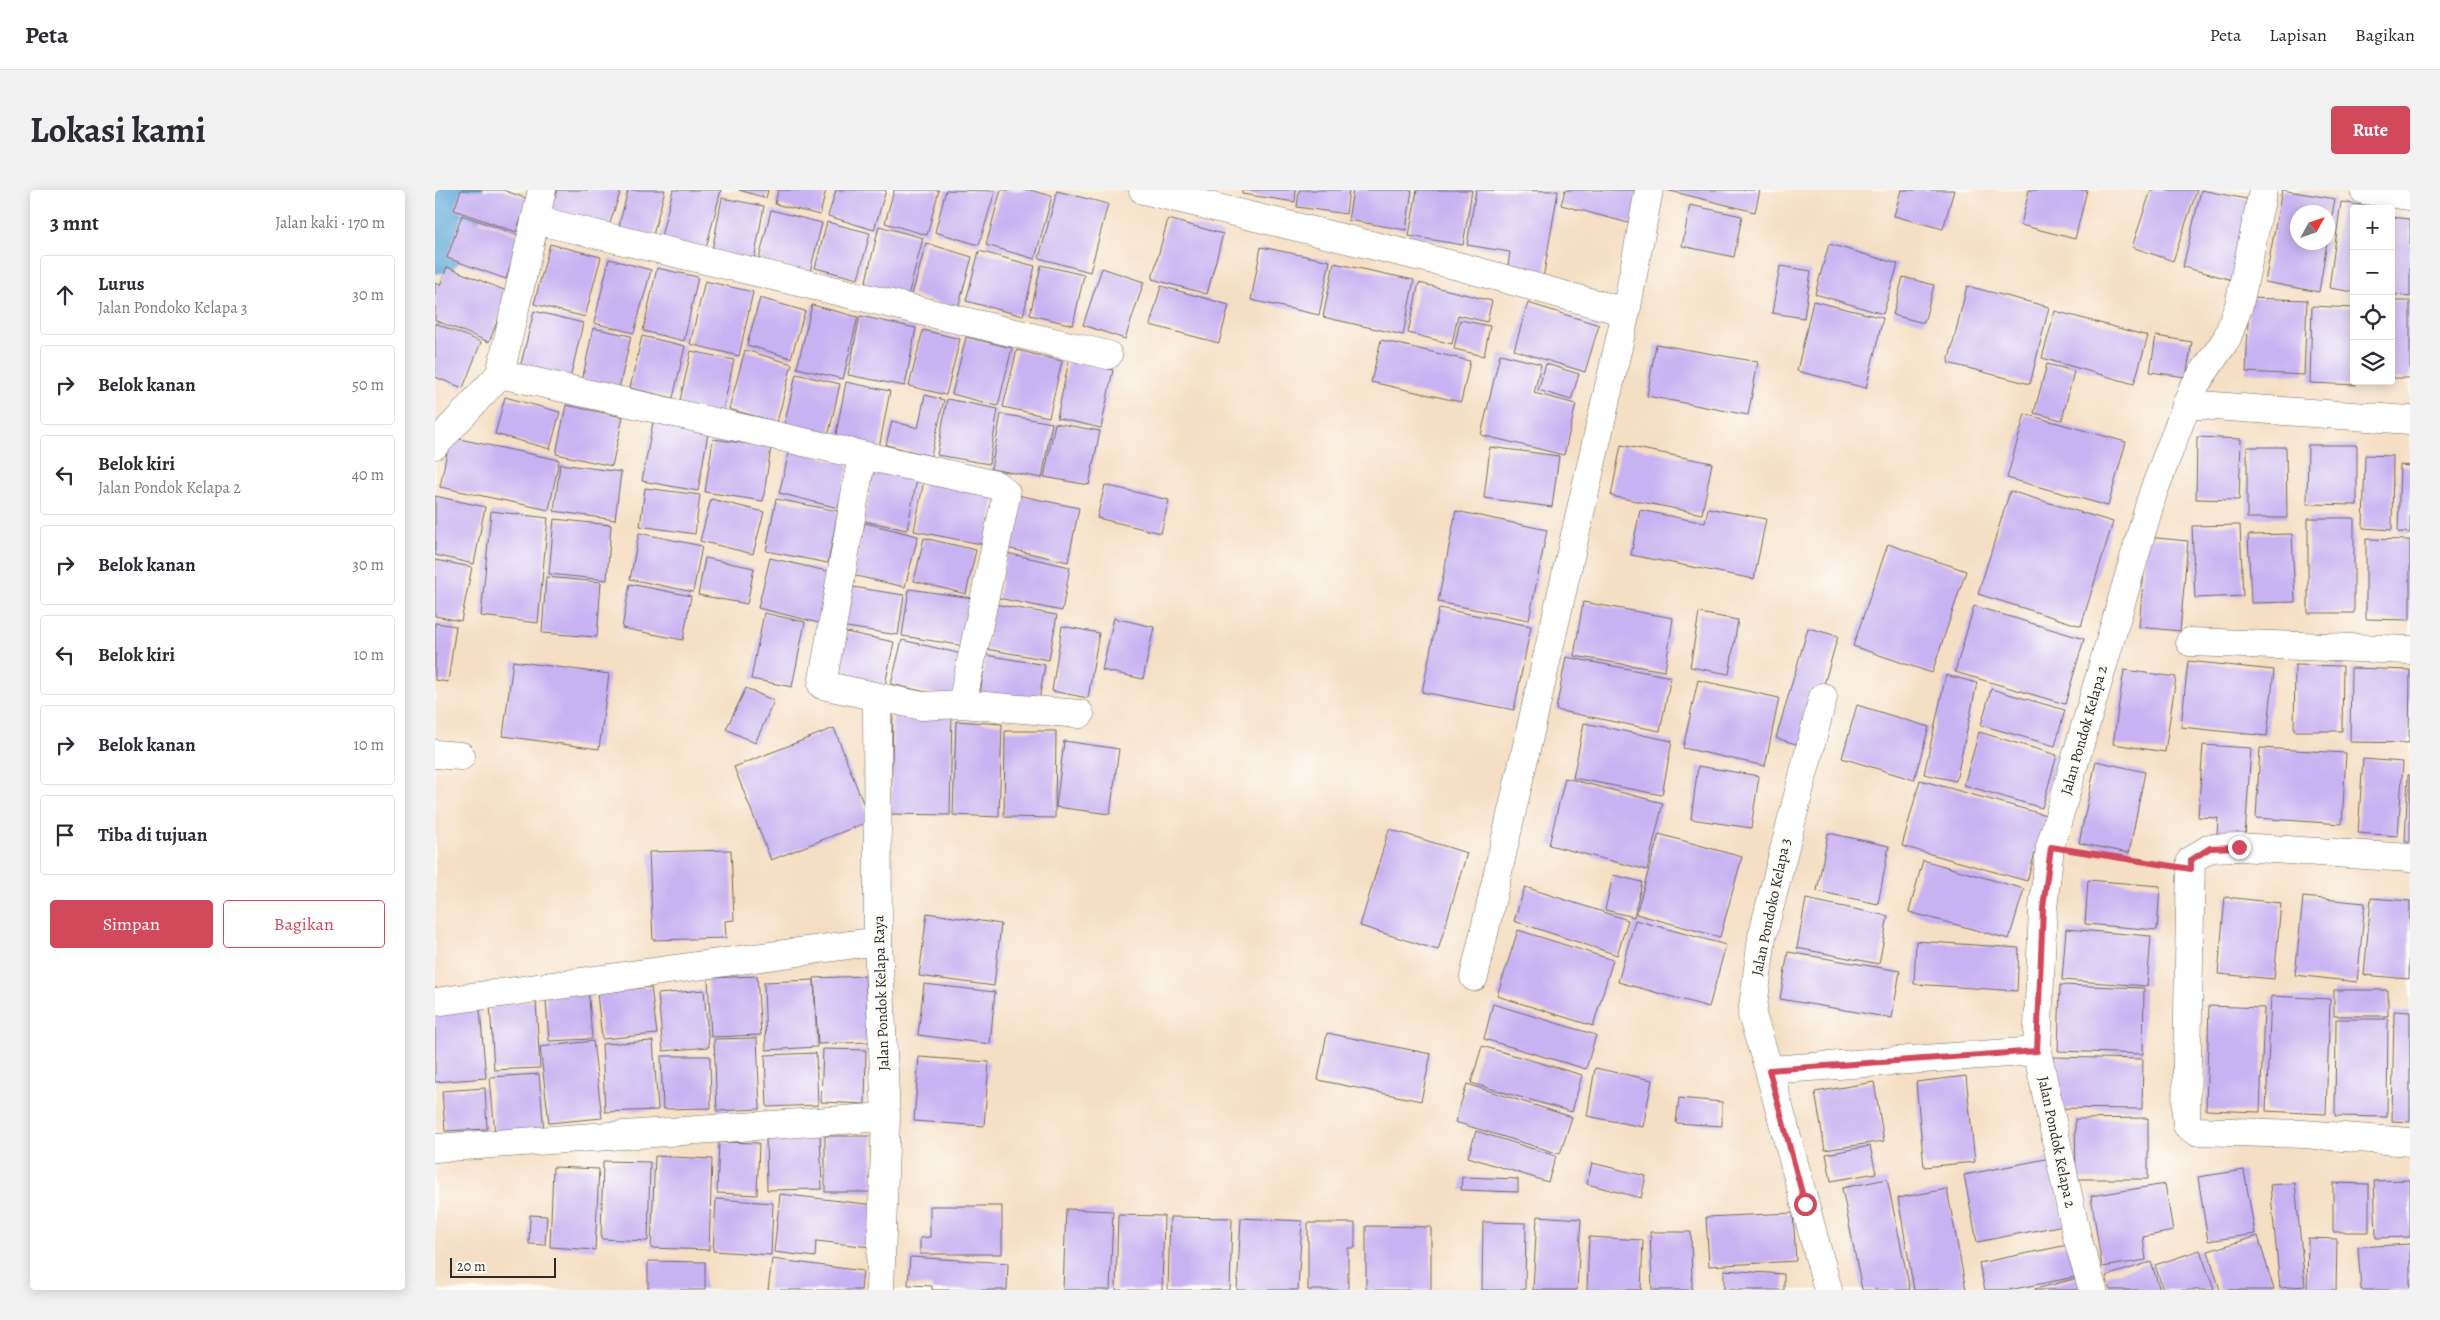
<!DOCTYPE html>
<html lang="id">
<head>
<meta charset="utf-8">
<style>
  :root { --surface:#fff; --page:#f2f2f3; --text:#2b2b33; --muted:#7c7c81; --line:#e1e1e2; --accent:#d1495b }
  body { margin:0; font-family:Alegreya,serif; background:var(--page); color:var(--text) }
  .controls { position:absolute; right:15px; top:15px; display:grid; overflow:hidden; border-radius:5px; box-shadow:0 2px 12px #0003 }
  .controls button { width:45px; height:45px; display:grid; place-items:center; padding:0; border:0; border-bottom:1px solid var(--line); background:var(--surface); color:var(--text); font:25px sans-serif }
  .compass { position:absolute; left:1855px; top:15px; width:45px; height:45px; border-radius:50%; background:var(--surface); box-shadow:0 2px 12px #0003; rotate:50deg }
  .scale { position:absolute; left:15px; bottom:12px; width:106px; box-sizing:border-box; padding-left:5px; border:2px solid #2b2b2b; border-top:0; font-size:14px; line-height:18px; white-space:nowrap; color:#2b2b2b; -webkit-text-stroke:4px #fdfcf7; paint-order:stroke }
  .stop { position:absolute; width:15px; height:15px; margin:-11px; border:4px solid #d1495b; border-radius:50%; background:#fff }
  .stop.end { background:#d1495b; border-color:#fff; box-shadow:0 1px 5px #0008 }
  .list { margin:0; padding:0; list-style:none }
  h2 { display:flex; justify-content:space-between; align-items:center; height:65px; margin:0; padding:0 20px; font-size:21px }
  h2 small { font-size:16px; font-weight:400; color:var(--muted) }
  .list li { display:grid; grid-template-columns:32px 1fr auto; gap:15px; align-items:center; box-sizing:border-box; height:80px; margin:0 10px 10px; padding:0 10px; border:1px solid var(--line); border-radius:5px }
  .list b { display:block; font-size:19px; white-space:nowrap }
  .list p { margin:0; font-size:16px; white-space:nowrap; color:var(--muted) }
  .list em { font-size:16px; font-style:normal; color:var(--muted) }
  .actions { display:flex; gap:10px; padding:15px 20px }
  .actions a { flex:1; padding:11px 0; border:1px solid var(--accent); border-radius:5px; text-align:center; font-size:18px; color:var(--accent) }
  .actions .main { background:var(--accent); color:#fff }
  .icon { flex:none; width:28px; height:28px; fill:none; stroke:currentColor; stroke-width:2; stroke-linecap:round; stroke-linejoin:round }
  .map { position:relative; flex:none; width:1975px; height:1100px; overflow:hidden; border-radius:5px }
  header { display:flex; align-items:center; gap:30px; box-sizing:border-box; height:70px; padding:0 25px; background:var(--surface); border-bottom:1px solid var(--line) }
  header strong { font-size:24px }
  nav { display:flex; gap:28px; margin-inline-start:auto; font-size:18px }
  .intro { display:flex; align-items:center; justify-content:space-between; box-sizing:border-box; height:120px; padding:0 30px }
  h1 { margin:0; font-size:35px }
  .button { padding:12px 22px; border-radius:5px; background:var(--accent); color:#fff; font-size:18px; font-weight:700 }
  main { display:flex; gap:30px; padding:0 30px }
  aside { flex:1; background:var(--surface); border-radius:5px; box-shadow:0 2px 12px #0003 }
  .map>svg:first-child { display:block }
</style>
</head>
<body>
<header>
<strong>Peta</strong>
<nav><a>Peta</a><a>Lapisan</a><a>Bagikan</a></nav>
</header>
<div class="intro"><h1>Lokasi kami</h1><a class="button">Rute</a></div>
<main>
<aside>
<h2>3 mnt<small>Jalan kaki · 170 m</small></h2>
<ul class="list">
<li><svg class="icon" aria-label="ahead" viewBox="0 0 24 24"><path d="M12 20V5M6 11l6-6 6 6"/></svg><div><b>Lurus</b><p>Jalan Pondoko Kelapa 3</p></div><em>30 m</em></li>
<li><svg class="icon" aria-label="right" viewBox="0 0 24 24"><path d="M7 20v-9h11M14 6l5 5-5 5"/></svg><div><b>Belok kanan</b></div><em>50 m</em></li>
<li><svg class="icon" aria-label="left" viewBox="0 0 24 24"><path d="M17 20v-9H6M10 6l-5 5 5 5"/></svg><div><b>Belok kiri</b><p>Jalan Pondok Kelapa 2</p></div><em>40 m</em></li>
<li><svg class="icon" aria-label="right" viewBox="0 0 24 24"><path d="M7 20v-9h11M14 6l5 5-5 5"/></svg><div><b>Belok kanan</b></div><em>30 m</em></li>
<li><svg class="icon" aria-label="left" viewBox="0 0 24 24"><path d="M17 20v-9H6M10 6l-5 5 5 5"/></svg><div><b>Belok kiri</b></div><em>10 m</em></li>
<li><svg class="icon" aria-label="right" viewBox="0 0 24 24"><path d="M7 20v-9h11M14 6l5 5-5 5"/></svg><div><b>Belok kanan</b></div><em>10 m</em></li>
<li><svg class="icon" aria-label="arrive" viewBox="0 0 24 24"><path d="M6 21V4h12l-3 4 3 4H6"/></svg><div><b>Tiba di tujuan</b></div></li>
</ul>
<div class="actions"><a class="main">Simpan</a><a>Bagikan</a></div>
</aside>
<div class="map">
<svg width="1975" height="1100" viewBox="0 0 1975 1100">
  <rect width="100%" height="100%" fill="#fdfcf7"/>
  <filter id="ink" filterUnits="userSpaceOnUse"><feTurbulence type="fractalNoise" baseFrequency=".02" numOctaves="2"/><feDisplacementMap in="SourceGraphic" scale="10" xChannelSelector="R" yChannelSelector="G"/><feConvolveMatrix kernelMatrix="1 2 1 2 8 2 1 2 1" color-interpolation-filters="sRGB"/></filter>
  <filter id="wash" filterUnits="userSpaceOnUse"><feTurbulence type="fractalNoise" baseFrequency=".0096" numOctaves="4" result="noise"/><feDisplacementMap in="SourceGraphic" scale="20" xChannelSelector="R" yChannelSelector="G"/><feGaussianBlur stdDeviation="1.12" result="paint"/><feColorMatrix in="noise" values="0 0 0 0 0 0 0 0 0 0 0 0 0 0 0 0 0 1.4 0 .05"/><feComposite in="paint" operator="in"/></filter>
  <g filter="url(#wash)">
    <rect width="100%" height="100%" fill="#f5dfc4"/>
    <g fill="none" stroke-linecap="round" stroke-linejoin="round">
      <path stroke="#63acdb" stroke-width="64" d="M0,52L18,10L15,0"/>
    </g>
    <g id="blocks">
      <path fill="#c7b2f2" d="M26,0H68L93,9L81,42L19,20Z
        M122,0H186L172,42L115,23Z
        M193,0H230L217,49L183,40Z
        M238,0H286L270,62L225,50Z
        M304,0H333L331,8Z
        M343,0H391L385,25L340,14Z
        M401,0H451L439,40L393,26Z
        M459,0H504L492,45L450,33Z
        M511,0L560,1L544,55L500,42Z
        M566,0H595L617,6L600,69L551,55Z
        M807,0H861L860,12L807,4Z
        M864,0H914L911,24L862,17Z
        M918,0H977L971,40L913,30Z
        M982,0H1037L1028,55L974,46Z
        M1041,0L1123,1L1108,89L1072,82L1075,62L1032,55Z
        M1130,0H1206L1197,34L1126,15Z
        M1231,0H1325L1320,22Z
        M1466,0H1519L1508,39L1459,26Z
        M1594,0H1652L1640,49L1586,35Z
        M1716,0H1762L1738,71L1697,57Z
        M1766,0L1817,10L1798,90L1748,77Z
        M1847,0L1900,9L1893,46L1892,22H1862V52H1892L1884,102L1830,92Z
        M622,1L673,14L655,82L604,68Z
        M287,8L329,16L319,70L277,61Z
        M1906,12L1944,18L1919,19V102L1894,98Z
        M1255,15L1307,26L1299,67L1247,56Z
        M336,20L387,33L375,82L324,69Z
        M27,25L86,46L71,89L12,68Z
        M1956,27L1975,29V107L1956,104Z
        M733,29L788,44L772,104L717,89Z
        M392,32L435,43L423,89L380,78Z
        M444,36L488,48L473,106L430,95Z
        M491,53L537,67L523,118L477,105Z
        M115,54L166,67L150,127L99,114Z
        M1394,54L1463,74L1448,124L1380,104Z
        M826,57L895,71L884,125L816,110Z
        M544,61L600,76L588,126L531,111Z
        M174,69L216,80L199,143L159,133Z
        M899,73L979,90L968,145L888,127Z
        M606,75L649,85L638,135L595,125Z
        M1345,76L1376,81L1369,128L1337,123Z
        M12,77L74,102L54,152L0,130V93L5,95Z
        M222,78L263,87L249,151L208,141Z
        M667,78L709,92L690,149L648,135Z
        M1468,87L1499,95L1489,133L1458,125Z
        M270,91L318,102L304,166L255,154Z
        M984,93L1057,111L1052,132L1023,125L1017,154L973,143Z
        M726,96L794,115L784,153L715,135Z
        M1532,96L1614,117L1595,194L1513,173Z
        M325,108L370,121L356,168L312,155Z
        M1814,108L1872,110L1869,185L1811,182Z
        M1378,111L1448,128L1431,198L1362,181Z
        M1956,111H1975V188H1956Z
        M1093,113L1164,135L1150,182L1079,160Z
        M377,115L423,127L408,189L362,178Z
        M1877,116L1919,118V191H1921V195L1875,193Z
        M99,121L148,133L135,189L85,178Z
        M1620,121L1713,146L1699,194L1607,168Z
        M425,126L481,138L470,196L413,185Z
        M1025,130L1055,136L1049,166L1019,159Z
        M0,133L46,152L28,198L0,187Z
        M158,138L196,146L184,199L147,191Z
        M488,140L525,149L511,205L474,196Z
        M207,146L250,156L238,208L195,198Z
        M1721,146L1757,152L1751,187L1715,182Z
        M531,147L577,158L563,216L517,204Z
        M946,150L1035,171L1026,212L936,192Z
        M1221,154L1323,172L1313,225L1212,206Z
        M310,160L357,174L342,232L294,219Z
        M582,160L627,171L614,227L568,217Z
        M256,161L299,170L287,224L244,215Z
        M1065,164L1106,174L1099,203L1141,214L1129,265L1046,245Z
        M634,170L678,180L666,238L622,228Z
        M1111,174L1144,184L1136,210L1103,200Z
        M1612,174L1639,181L1627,230L1599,223Z
        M361,184L405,194L393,247L349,236Z
        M411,192L455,201L444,258L400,249Z
        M490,205L509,210L496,266L451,255L457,231L483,238Z
        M70,207L125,222L115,259L60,244Z
        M512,209L563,219L554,274L502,265Z
        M131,215L188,227L177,276L121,264Z
        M566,224L617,233L607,288L556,279Z
        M1590,224L1691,252L1673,316L1572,288Z
        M218,232L273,243L263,301L207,291Z
        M620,233L665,241L654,295L609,287Z
        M15,247L124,270L114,320L5,297Z
        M1762,247L1806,249L1804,310L1761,309Z
        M278,249L336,257L328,311L270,302Z
        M1186,255L1277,273L1267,324L1176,306Z
        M1873,255H1922V315L1872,314Z
        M1055,257L1124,266L1117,317L1049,308Z
        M1812,257H1851L1852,328H1812Z
        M355,259L414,275L403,318L344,303Z
        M1930,265L1958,266L1957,340L1928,338Z
        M125,274L186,282L180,330L119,321Z
        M1965,275L1975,276V343L1963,342Z
        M439,279L482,288L472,340L429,331Z
        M489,290L560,303L551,355L479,341Z
        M670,295L734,310L726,343L662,328Z
        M210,298L265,305L260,344L205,336Z
        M1575,301L1678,332L1646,436L1543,404Z
        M582,305L644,318L633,372L571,358Z
        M0,306L50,317L39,374L0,365Z
        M276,309L329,322L318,364L265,351Z
        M341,309L403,321L393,373L331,361Z
        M1273,318L1331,329L1319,389L1196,365L1205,320L1270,333Z
        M56,321L113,328L103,433L46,426Z
        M1021,321L1112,340L1094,430L1003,412Z
        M1873,328H1919V423H1873Z
        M119,329L176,335L172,390L114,384Z
        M430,333L483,346L470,397L417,385Z
        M1805,335L1808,406L1760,408L1757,336Z
        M204,343L267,356L258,402L195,389Z
        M1857,344L1860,412L1816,413L1813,345Z
        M1712,347L1753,351L1745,441L1704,437Z
        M489,348L541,360L531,404L479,391Z
        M1931,349L1975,350V430L1931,429Z
        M1453,354L1531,381L1497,483L1418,456Z
        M572,363L635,377L627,421L563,408Z
        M270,368L319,378L312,414L263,405Z
        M335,368L396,382L384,433L323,418Z
        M0,370L37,377L26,431L0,426Z
        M111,387L166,392L162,447L107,443Z
        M195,394L256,406L248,450L187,438Z
        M411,396L469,405L463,445L405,436Z
        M474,399L537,408L530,456L467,446Z
        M1148,412L1238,428L1230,481L1139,466Z
        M559,414L622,425L614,470L551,459Z
        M1539,416L1649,449L1630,514L1520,482Z
        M1004,418L1096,436L1079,520L987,502Z
        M329,423L370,432L357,497L316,489Z
        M1264,423L1303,430L1294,484L1255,477Z
        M679,428L719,437L708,489L667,480Z
        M0,433L21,436L13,492L0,490Z
        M627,436L664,443L653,508L617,501Z
        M1373,438L1403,446L1371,557L1341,548Z
        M406,441L459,452L450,495L398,485Z
        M467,450L527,464L517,508L456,494Z
        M551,465L610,475L603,516L545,505Z
        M1131,467L1236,487L1225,541L1121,520Z
        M78,471L174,484L164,559L68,546Z
        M1753,471L1839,480L1832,546L1746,537Z
        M1860,475L1908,476L1907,541H1859Z
        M1916,478L1975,480L1974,553L1915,552Z
        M1689,480L1741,487L1730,562L1678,554Z
        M1511,485L1542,493L1521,591L1489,584Z
        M1263,490L1344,508L1330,576L1248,558Z
        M311,498L339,511L320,553L291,539Z
        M1556,499L1630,520L1620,556L1546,535Z
        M1422,515L1494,537L1479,590L1407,568Z
        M458,520L517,522L515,625L456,624Z
        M521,531L567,534L564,627L518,625Z
        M1149,533L1237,551L1227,605L1138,588Z
        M399,538L435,631L336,670L299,577Z
        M570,541H621L620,628L569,627Z
        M1544,542L1622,565L1607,618L1529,595Z
        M629,551L684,559L675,624L621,617Z
        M1768,555L1816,558L1810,647L1782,645L1783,628L1763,627Z
        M1825,558L1911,563L1907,634L1821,628Z
        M1928,569L1968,572L1963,646L1923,643Z
        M1661,571L1710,582L1694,663L1644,653Z
        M1263,576L1324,586L1316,638L1256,629Z
        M1973,585H1975V652H1970Z
        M1130,588L1228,613L1212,680L1114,655Z
        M1485,590L1611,625L1592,691L1467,656Z
        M954,639L1032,663L1003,760L925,736Z
        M1393,643L1454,656L1443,714L1382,701Z
        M1224,644L1307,667L1285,747L1201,724Z
        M296,660L299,730L290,731L291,748L218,750L214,662Z
        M1488,670L1589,699L1574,749L1474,722Z
        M1178,685L1207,692L1199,727L1170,720Z
        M1653,690L1725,696L1722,740L1650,734Z
        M1090,697L1193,730L1182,765L1079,731Z
        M1790,707L1846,713L1839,789L1783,784Z
        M1868,707L1930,713L1922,792L1860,785Z
        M1936,708L1975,711L1974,789L1929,785Z
        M1371,709L1453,726L1444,774L1362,758Z
        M492,723L566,734L559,796L484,786Z
        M1200,730L1291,755L1274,817L1183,792Z
        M1631,739L1716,746L1712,796L1627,790Z
        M1083,740L1178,770L1158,836L1062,806Z
        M1481,751L1584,758L1582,801L1479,794Z
        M1353,762L1465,781L1457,828L1345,809Z
        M322,786L326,845L276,847L273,788Z
        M430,786L434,852L383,854L379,788Z
        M379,790L382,857L331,860L329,792Z
        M489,794L560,802L555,854L483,845Z
        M153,795L157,849L114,851L110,798Z
        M1625,795L1709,798L1708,864L1623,861Z
        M216,797L222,844L167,849L162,803Z
        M269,800L274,857L228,861L223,804Z
        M1899,800H1953V826H1899Z
        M1836,806L1895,809L1891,924L1831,921Z
        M44,809L51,888L0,892V813Z
        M101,811L105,878L59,880L55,814Z
        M1058,814L1161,845L1151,879L1049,849Z
        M1774,816L1829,818L1825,922L1771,920Z
        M1959,821L1975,822V932L1957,931Z
        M1901,829H1953L1952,927L1900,926Z
        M892,843L996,864L986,911L883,890Z
        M322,848L325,919L282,921L279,849Z
        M158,851L167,928L114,933L105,857Z
        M218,851L223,920L170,922L167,854Z
        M1047,856L1147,885L1137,922L1036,893Z
        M388,859L431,860L430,914L386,912Z
        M381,863L383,915L332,917L330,865Z
        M226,866H275L276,918L228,919Z
        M484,867L554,872L549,936L479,931Z
        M1618,867L1708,869L1707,919L1618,918Z
        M1160,878L1217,890L1208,937L1152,926Z
        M104,884L109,942L60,945L55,887Z
        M1531,886L1540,972L1489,977L1481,892Z
        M1439,892L1449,951L1390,960L1380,902Z
        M1032,894L1137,927L1125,964L1020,932Z
        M50,898L52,939L10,941L7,901Z
        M1244,908L1287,912V936L1241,933Z
        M1713,928V989H1641L1640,929Z
        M1041,941L1121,966L1113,992L1033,967Z
        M385,943L387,999L332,1000L331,945Z
        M390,946H437V1002H390Z
        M284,952L324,953L322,1005L282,1003Z
        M1435,956L1441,983L1396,991L1391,964Z
        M220,966L277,969L274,1060L216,1058Z
        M1616,968L1629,1035L1542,1052L1529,985Z
        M168,971L215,972L213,1051L166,1049Z
        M1157,973L1211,986L1206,1008L1152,994Z
        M118,977L164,979L160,1060L115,1057Z
        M1809,980L1820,1044L1773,1051L1763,987Z
        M1027,987L1083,989V1002L1026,1000Z
        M1452,989L1475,1100H1427L1407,998Z
        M1975,990V1047L1941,1048L1939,991Z
        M1860,993L1870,1096L1845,1098L1835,995Z
        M1898,993L1934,994V1042H1898Z
        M1730,994L1738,1041L1708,1047L1711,1070L1667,1077L1656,1006Z
        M1512,999L1531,1100H1479L1463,1008Z
        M345,1004L440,1015L436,1057L381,1051L380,1067L339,1062Z
        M281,1009L338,1013L336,1065L278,1061Z
        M495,1016H567V1064H485V1048L495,1047Z
        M631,1019L678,1021L675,1100H628Z
        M1358,1023L1361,1071L1274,1076L1271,1027Z
        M95,1025L112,1026L110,1055L94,1054Z
        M683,1025L729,1026L727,1100H681Z
        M1102,1026L1146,1029L1142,1100H1098Z
        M735,1027L797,1028L795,1100H733Z
        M806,1028L867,1031L863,1100H802Z
        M1048,1032L1091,1033L1090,1100H1047Z
        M873,1033H920V1058H913V1100H873Z
        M931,1036L996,1037V1100H931Z
        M1215,1042H1256L1257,1100H1217Z
        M1823,1046L1839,1100H1785L1773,1061Z
        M1154,1047L1208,1050L1206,1100H1152Z
        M1873,1048L1902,1049L1901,1100H1872Z
        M1638,1054L1645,1086L1574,1100H1550L1544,1073Z
        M1975,1054V1100H1926L1923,1057Z
        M1765,1060L1779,1100H1728L1720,1075Z
        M475,1067L573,1073L572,1100H497V1096L473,1095Z
        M337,1069L428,1081L426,1100H333Z
        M213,1071L270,1072V1100H213Z
        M1716,1072L1725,1100H1675L1671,1086Z
        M1289,1080L1349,1084V1100H1289Z
        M1643,1088L1647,1100H1600V1099Z"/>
    </g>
  </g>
  <g filter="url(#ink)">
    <use href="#blocks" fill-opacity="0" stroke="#726a61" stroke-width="1"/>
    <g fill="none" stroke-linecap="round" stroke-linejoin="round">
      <g stroke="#726a61" stroke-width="29">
        <path id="minor" d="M708,0L1023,76L1191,122
          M1929,0L1975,6
          M100,30L673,165
          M65,184L561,295L571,303V307L527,514
          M1751,214L1975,230
          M0,255L65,184L107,0
          M427,265L387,495L487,516L527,514L645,524
          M1755,452L1975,460
          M442,507L443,751L451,927L445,1100
          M1388,507L1327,747L1317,825L1334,880L1393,1100
          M0,564L26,566
          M1975,668L1805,657L1775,658L1756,670L1751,923L1752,935L1760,941L1868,944L1975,952
          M1039,787L1191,122L1214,0
          M0,812L443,751
          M1334,880L1602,861
          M0,958L451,927
          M1658,1100L1642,1047L1602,861L1608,718L1615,657L1718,303L1758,198L1792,148L1804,115L1828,0"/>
      </g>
      <path stroke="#726a61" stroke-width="3" stroke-dasharray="1 4" stroke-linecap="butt" d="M1646,662L1723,674"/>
      <use href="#minor" stroke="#fff" stroke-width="28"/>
    </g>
  </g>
  <g fill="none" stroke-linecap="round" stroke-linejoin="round" filter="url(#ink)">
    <path stroke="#d1495b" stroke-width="6" d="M1370,1014L1334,880L1602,861L1608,718L1616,657L1756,679V670L1775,658L1804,657"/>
  </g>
  <g text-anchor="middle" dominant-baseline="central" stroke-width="4.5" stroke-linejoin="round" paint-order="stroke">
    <g font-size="15" fill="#2b2b2b" stroke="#fdfcf7">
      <text transform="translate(1649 540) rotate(-74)">Jalan Pondok Kelapa 2</text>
      <text transform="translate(1336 717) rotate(-78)">Jalan Pondoko Kelapa 3</text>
      <text transform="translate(446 803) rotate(-92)">Jalan Pondok Kelapa Raya</text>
      <text transform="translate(1622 952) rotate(78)">Jalan Pondok Kelapa 2</text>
    </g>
  </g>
</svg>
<div class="controls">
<button>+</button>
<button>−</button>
<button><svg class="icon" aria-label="locate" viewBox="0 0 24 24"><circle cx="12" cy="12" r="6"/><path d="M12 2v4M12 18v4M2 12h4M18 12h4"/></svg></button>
<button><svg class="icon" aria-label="layers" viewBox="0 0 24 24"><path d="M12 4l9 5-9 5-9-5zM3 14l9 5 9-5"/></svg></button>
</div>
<svg class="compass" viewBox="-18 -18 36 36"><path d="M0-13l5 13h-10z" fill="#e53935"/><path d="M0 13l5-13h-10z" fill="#7c7c81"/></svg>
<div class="scale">20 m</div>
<div class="stop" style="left:1370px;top:1014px"></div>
<div class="stop end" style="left:1804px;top:657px"></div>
</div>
</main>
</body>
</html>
